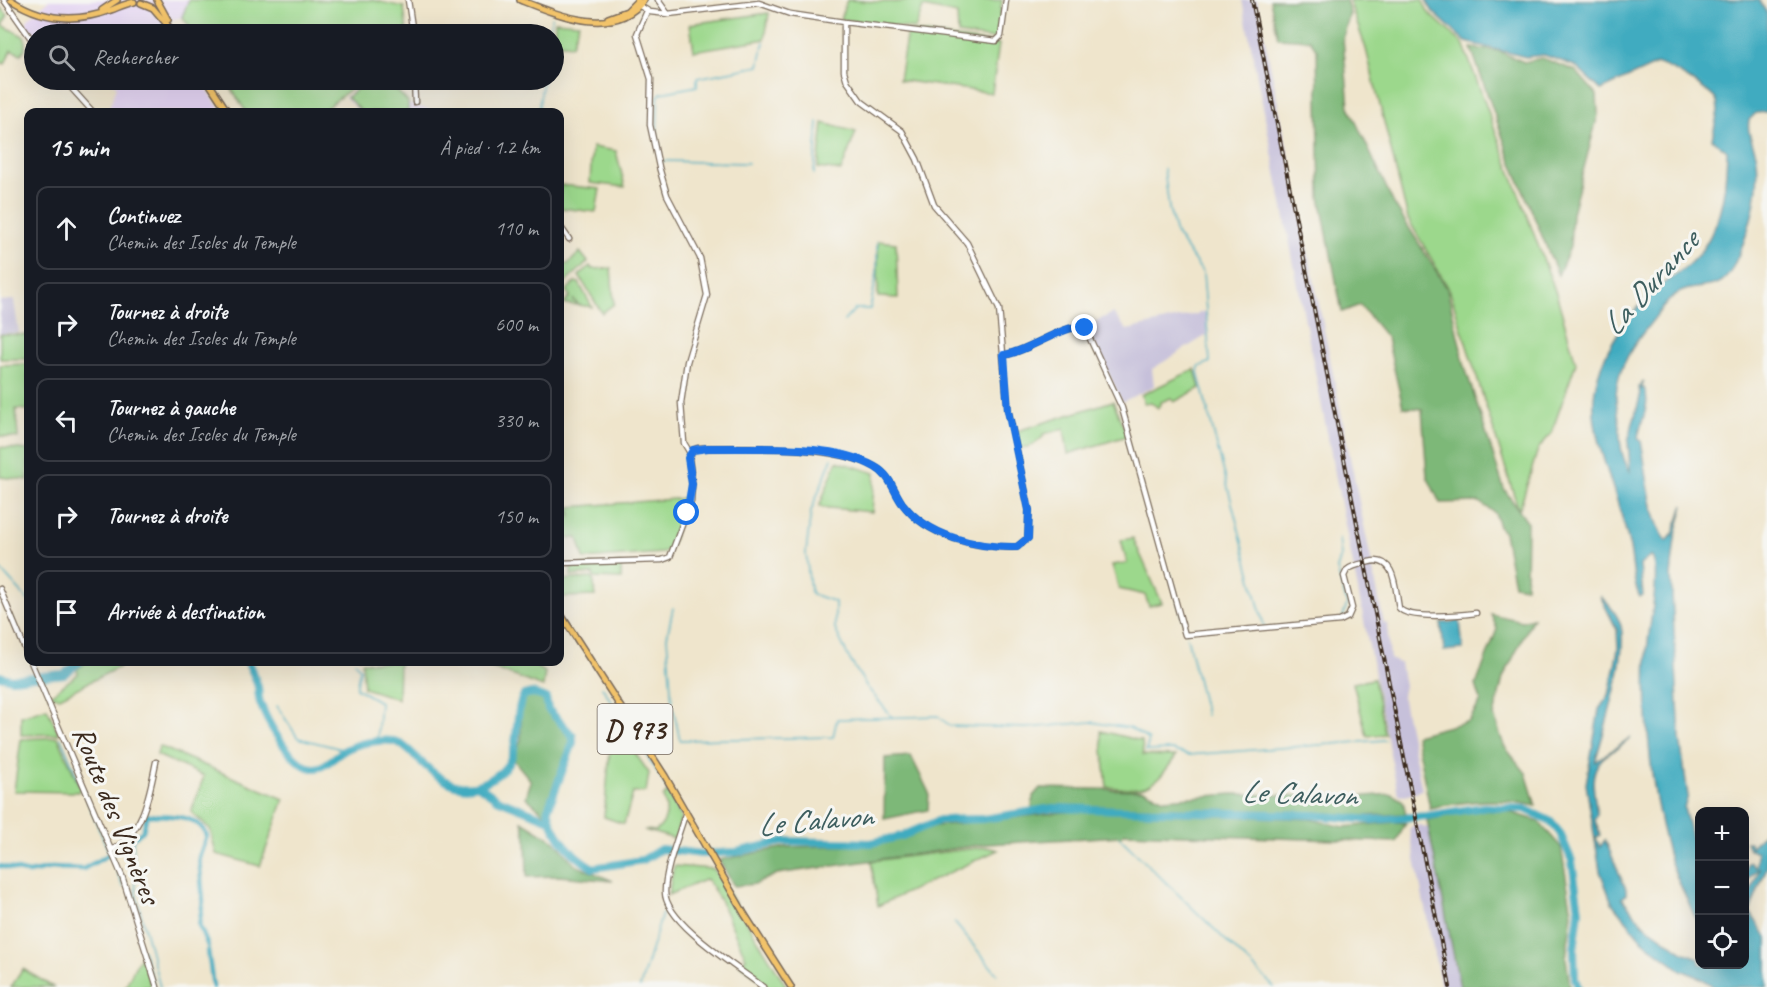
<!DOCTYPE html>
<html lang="fr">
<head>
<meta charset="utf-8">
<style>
  :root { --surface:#171b24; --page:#20242c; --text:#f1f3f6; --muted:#9ea1a6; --line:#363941 }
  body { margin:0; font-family:Caveat,sans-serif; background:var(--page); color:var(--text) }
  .controls { position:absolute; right:18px; bottom:18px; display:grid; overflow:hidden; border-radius:12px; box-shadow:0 6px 24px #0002 }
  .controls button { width:54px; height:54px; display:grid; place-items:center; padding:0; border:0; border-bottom:2px solid var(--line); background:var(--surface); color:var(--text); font:30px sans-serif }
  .stop { position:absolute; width:18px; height:18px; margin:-14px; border:4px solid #1a73e8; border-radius:50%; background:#fff }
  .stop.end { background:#1a73e8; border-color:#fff; box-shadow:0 2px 6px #0008 }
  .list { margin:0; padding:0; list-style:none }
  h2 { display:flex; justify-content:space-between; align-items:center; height:78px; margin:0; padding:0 24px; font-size:26px }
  h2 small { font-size:20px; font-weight:400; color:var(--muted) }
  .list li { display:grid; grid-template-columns:39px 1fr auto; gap:18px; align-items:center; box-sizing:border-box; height:84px; margin:0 12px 12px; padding:0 12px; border:2px solid var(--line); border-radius:12px }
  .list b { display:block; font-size:22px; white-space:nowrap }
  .list p { margin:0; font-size:20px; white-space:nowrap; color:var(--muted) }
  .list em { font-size:20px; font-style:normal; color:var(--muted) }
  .icon { flex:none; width:33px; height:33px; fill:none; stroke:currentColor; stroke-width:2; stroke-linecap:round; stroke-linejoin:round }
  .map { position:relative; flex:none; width:1767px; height:987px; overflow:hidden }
  .search { position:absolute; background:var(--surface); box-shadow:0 6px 24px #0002; left:24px; top:24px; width:540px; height:66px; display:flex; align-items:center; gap:15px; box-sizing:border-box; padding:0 21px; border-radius:33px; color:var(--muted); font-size:22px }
  .panel { position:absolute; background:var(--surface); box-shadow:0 6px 24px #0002; left:24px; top:108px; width:540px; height:558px; border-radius:12px }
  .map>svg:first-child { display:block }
</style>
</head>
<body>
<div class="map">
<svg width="1767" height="987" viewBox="0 0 1767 987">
  <rect width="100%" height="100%" fill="#f6f6f2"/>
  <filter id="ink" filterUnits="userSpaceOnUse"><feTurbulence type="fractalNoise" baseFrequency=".0167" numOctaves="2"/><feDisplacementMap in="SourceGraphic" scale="12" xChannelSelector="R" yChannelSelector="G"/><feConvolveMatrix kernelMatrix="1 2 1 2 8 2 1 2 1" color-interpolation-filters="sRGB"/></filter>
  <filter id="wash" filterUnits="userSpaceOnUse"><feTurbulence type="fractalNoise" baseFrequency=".008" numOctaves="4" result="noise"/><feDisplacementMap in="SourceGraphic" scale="24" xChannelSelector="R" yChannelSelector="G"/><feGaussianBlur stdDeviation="1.35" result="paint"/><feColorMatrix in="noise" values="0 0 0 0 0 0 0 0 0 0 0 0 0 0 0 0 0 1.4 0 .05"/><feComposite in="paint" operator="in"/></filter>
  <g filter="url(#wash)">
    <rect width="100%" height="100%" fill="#efe5cc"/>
    <path fill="#e3d3f2" d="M49,0H189L182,17L161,23L169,34H34V41L25,27L28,19Z
      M111,80H201L222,112H107L117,87Z
      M366,80H388L409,104L439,112H359L345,97Z"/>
    <path fill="#c6c0da" d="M1242,0H1257L1384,624L1387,623L1390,659L1400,663L1404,686L1402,695L1422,790L1405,796L1398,794Z
      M14,300L19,333H0V301Z
      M1205,312L1207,335L1152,369L1154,386L1122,402L1086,326L1113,313L1127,330Z
      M1420,825L1428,828L1460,987H1441L1409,830L1412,826Z"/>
    <path fill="#9cd88c" stroke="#6c8155" stroke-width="1.5" d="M189,0H372L404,7L407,34H195L182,17Z
      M847,0C860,0 900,5 908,0H1002L998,34L994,39L958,34L957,14L923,7L915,29L840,19Z
      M1349,0H1422L1429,13L1463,44L1557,296L1576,363L1551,434L1538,449L1519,511L1449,289L1408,219L1366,49Z
      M0,7L8,15L2,25L25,37V49L21,54L11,50L5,64L0,62Z
      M769,13L765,39L694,51L690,24Z
      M555,21L579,23L572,45L554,43Z
      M907,31L999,44L992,93L899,80Z
      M226,80H354L353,87L321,112H246Z
      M368,80H386L408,102V112H362L347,97Z
      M823,123L856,132L841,171L818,168Z
      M592,147L616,151L625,187L590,183Z
      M560,185L600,189L596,212L560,208Z
      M878,241L896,243L898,298L878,297Z
      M580,252L588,262L560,287V265L568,264Z
      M590,266L592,269L611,268L614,304L602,313L579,276Z
      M575,282L579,283L592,307L579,305L573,299L577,305L564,304L570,296L566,291Z
      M0,334L28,335V359H0Z
      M28,364V410L16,409L18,438L0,436V365Z
      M1195,369L1200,388L1174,402L1171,398L1161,402L1158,408L1151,402L1144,403L1141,395Z
      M1113,401L1127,436L1068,454L1064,429L1043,434V437L1033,445L1021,449L1017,431Z
      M0,447L28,450V480L0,477Z
      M837,461L875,473L872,512L819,507Z
      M686,498L671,546L663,553L584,559L578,538L560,539V508H568L571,518L570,507Z
      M1133,538L1162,603L1149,606L1145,595L1119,589L1112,565L1127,563L1121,540Z
      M621,564V579L595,578L593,574L571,576V566Z
      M593,578L596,596L560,597V580Z
      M87,662H146L123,665L60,697L49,696L78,674L77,669Z
      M362,662H399L398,699L364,688Z
      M477,662H539L536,667L545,672L543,687Z
      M1374,679L1385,734L1367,736L1353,683Z
      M47,708L59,734L21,735V716Z
      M1101,731L1142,741L1143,755L1176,756C1152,791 1147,790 1107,787Z
      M58,737L80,788L78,792L14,791L21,739Z
      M611,739L631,747L649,773L646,792L633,793L624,824L604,817Z
      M159,746L284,799L260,866L216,854L210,829L191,812L204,776L157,755Z
      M667,792L681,818L675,839L644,830L656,831C668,821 668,810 663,797Z
      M986,847L998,850L878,906L871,861Z
      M674,866L714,869L787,987H769L740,964L746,958L721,902L707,879L668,895Z
      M141,955L151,987H125Z
      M23,969L53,987H11Z"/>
    <path fill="#7db878" stroke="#5c714b" stroke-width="1.5" d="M1270,0H1346L1350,13L1343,38L1349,107L1394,204L1447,288L1465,367L1504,489L1527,522L1526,587L1514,585L1504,533L1499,527L1495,513L1479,502L1440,503L1427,476L1422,409L1403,407L1387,338L1360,305L1342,312L1320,197L1317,50L1310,40L1278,38Z
      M1471,48L1498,51L1524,62L1542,58L1576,71L1597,95L1598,115L1572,213L1570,247L1558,275L1510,158Z
      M1491,614L1522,621L1533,618L1503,678L1494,716L1504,746L1526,773L1536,806C1499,797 1467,801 1430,808L1415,735L1469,721L1481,701L1476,685L1497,629Z
      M532,695L544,700L546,711L570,737C573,753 545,792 546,815L526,797L531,781L512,758L521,740V703L525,697Z
      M911,756L929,793L928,810L884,819L885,758Z
      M1040,788L1144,790L1164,799L1234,794L1353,797L1392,794L1403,801L1406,814L1361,816L1314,812L1051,805L1032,809L1033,796Z
      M1475,810L1507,811L1538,821L1561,847L1572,913L1566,958L1570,987H1460L1427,820Z
      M1074,811L1310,819L1344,827L1396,822L1406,823L1396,842L1125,833L1121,836L987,844L777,874L756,884L734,886L719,860L786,847L869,845L885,843L934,826Z
      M522,821L555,841L575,865L613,881L559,876L527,877L526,838Z"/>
    <path fill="#41abc0" stroke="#3e6a6f" stroke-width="1.5" d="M1426,0H1759L1767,13V112L1756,113L1749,120C1746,136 1756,145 1757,159C1761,195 1748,237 1732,269C1720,294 1698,282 1678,293C1668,299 1660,311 1653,320C1635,342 1617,367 1616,396C1616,407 1620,418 1620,428C1619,441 1622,459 1630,471L1628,441L1640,397L1639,387L1644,381L1641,389L1644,388C1652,403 1640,423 1638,438L1641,441C1647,469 1649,519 1667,541L1673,534L1684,505L1675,539L1671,576L1680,738L1688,796L1684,808L1699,868V929C1691,903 1675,879 1668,853C1650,787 1644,722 1647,653C1647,634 1663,568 1651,556L1640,565L1643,595L1640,597C1632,583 1633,559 1629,544C1626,530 1622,517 1618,504C1608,471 1591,432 1594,397C1598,354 1628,313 1660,286C1677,273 1692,265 1704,247C1723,217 1726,185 1727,151L1712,139L1718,111L1717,101C1710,91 1670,66 1657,64L1601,90L1575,66L1544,55L1526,57L1466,42L1433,12Z
      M1600,596C1609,604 1618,614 1621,626C1628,654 1606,725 1595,762L1631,737C1625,745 1616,748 1608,754C1585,770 1595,793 1597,815L1595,820L1600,835L1596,838L1600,847L1605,840L1626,889V895L1622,898L1643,924L1683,952L1699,958L1700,964H1744L1745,925L1750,927L1751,921L1745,920V902L1746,904L1760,867L1745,883L1747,864L1750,862L1756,868L1757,852L1749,849L1746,842H1750L1751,847L1767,829V866L1750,912L1767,938V987H1714L1701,978L1681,970L1643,941L1612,903L1600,871L1586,784L1599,709L1609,695L1618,649L1617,630Z
      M1460,621L1463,649L1444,651L1441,623Z"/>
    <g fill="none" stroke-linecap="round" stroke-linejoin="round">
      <path stroke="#41abc0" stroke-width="1.5" d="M549,34L552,17
        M538,112L543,80
        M661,154L657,136L658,97L661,93L697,86V78L759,66L764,42
        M662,161L748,163
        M1164,169L1169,208L1176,234L1203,273L1210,362L1199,367L1198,373L1264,626
        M814,174L818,122
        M844,321L855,309H870L877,273V242
        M832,458L811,511L806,553L810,589L812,594L835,602V629L850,660L867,687L892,717
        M1339,538L1341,556L1337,569L1347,604L1343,617
        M0,569L28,600
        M1170,573L1187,632
        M673,608L667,637L672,703L680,740L833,737L837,719L938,716L950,726L1027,728L1091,722L1130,728L1149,740L1146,751L1172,750L1188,755L1385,740
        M1187,637L1206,715
        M355,662L360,669L356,688L380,702L377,741
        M602,687L661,778L681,814
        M277,706L298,738L346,750
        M61,738L123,886
        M1119,837L1274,987
        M133,840L136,895L160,987
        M954,922L997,974
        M143,950L154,987
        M640,987L662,914"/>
      <path stroke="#41abc0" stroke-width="4.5" d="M114,852L143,831L147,815C168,816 198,813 207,836L199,857L203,901L199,925L208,946
        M0,866L29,873L51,868L83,869L110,854
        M208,950L213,987"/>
      <path stroke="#41abc0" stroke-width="8" d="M248,662C251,670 256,678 258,687C259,693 258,699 261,705C268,724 285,752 302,764C320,776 331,758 345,750C357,743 380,739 394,741C402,743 410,751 416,757C443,784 467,800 501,772C523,754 512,714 524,695L532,693L546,698L548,709L573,736V743L548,809C553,836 570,854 593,868L643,860L661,849L702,854L737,852L785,841L871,843L902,836L940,820L983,819L1053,808L1312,815L1372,820L1427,816L1484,807L1525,809L1550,821L1560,833L1572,861L1579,911L1574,950L1575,979L1578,987
        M0,676L11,679L64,674L80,662
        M479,786L497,799L550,820"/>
    </g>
  </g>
  <g filter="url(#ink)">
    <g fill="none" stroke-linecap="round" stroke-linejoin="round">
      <g stroke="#7a6b5b" stroke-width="7">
        <path id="minor" d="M4,0L34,43
          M408,0L413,34
          M658,0L668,14
          M647,11L637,34L651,79L650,125L659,167L667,195L700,258L707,295L687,362L681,403L684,443L690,453
          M844,22L996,41L1001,36L1006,0
          M64,80L93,112
          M414,80L415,102
          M560,226L569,239
          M1004,355C1026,353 1068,321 1085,328L1122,408L1185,635L1340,621L1348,617L1352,608L1344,576L1347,570C1353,565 1361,564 1369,562C1396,555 1395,589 1399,608C1408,620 1460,615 1476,613
          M560,563L662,560L670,557L691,501L692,484L689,458L693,450L698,448C744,447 836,445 875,467C890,475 893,490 902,503C927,537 978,549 1017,547L1028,538L1029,510L1008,409L999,309L967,243L934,205L917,159L902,131L861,101L847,81L844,71V22L790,14L759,3L668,14L650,12L640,6
          M0,589L28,656
          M31,662L122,876L157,987
          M360,663V662
          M686,811C679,835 665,869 665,892C665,923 739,968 763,987
          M112,850C144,832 149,795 156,762"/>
      </g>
      <g stroke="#7a6b5b" stroke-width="8">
        <path id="major" d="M11,0C42,20 76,23 111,10C119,7 125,4 134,2
          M157,0L168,20
          M520,0C558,15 614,39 644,0
          M141,3L153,8L175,34
          M102,10L117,0
          M608,18L627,11L638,0
          M207,80L228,112
          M560,613L665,776L745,915L791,987"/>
      </g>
      <use href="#minor" stroke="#fff" stroke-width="4.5"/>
      <use href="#major" stroke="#f2c36a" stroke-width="5"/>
      <g stroke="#3b2a1e" stroke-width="4">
        <path id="rail" d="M1252,0L1450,987"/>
      </g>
      <use href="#rail" stroke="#f6f6f2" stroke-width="1.5" stroke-dasharray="4.5" stroke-linecap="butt"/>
    </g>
  </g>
  <g fill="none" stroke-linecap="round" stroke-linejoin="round" filter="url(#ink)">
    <path stroke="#1a73e8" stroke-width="8" d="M687,513L692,484L688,458L693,450L708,448C758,449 831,442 875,467C890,475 893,490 902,503C927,537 978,548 1017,547L1028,538L1029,510L1008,411L1004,355C1026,353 1068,321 1085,328"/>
  </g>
  <g text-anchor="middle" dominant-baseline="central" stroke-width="6" stroke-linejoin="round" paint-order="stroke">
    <rect fill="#f6f6f2" stroke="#73675e" stroke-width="1.5" x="597.5" y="704" width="75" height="50" rx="4.5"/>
    <g font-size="28" font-weight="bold" fill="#3b2a1e">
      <text x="635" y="729">D 973</text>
    </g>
    <g font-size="30" fill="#3b2a1e" stroke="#f6f6f2">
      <text transform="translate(117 815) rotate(68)">Route des Vignères</text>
    </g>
    <g font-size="32" font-style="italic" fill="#3d5e5f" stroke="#f6f6f2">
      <text transform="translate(1650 283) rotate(-48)">La Durance</text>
      <text transform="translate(1299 793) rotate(2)">Le Calavon</text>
      <text transform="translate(815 820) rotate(-5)">Le Calavon</text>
    </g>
  </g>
</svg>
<div class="controls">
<button>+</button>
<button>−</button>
<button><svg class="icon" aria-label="locate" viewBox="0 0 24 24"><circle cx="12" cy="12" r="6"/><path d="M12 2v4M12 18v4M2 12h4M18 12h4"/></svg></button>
</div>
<div class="stop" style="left:687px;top:513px"></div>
<div class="stop end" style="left:1085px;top:328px"></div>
<div class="search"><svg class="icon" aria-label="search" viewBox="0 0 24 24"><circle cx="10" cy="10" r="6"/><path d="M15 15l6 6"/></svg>Rechercher</div>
<section class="panel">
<h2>15 min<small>À pied · 1.2 km</small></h2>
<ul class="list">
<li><svg class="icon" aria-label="ahead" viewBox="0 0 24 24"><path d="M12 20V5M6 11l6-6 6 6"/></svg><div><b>Continuez</b><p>Chemin des Iscles du Temple</p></div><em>110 m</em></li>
<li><svg class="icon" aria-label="right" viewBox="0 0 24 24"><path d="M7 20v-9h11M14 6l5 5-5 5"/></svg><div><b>Tournez à droite</b><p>Chemin des Iscles du Temple</p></div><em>600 m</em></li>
<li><svg class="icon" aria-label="left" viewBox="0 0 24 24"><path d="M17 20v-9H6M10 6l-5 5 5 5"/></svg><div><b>Tournez à gauche</b><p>Chemin des Iscles du Temple</p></div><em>330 m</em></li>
<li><svg class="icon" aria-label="right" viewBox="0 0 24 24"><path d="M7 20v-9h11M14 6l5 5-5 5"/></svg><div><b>Tournez à droite</b></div><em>150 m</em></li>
<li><svg class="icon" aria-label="arrive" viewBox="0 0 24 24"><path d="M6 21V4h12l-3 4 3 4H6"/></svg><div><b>Arrivée à destination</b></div></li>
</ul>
</section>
</div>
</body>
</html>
